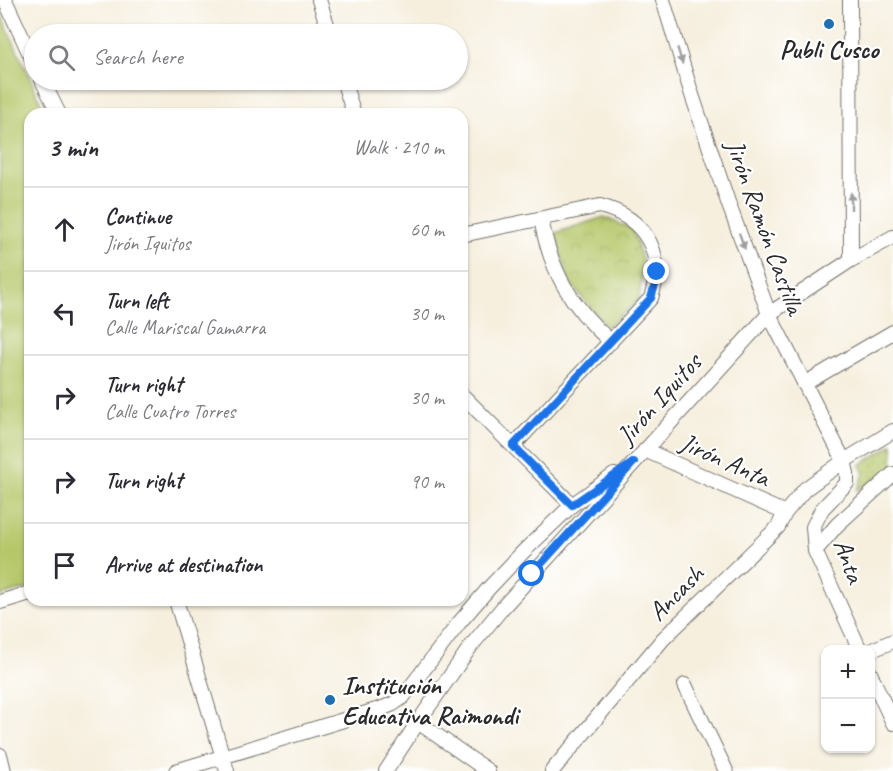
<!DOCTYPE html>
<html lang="en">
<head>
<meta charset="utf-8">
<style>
  :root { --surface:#fff; --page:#f7f7f7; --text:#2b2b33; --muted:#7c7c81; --line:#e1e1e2 }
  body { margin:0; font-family:Caveat,sans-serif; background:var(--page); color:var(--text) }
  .controls { position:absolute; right:18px; bottom:18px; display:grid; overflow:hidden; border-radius:12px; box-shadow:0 2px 4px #0004 }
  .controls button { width:54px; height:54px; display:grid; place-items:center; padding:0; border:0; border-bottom:2px solid var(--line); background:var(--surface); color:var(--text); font:30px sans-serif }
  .stop { position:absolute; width:18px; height:18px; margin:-14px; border:4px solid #1a73e8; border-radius:50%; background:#fff }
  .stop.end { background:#1a73e8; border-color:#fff; box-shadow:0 2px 6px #0008 }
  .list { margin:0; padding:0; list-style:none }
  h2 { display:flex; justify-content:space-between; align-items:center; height:78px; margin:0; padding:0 24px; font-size:26px }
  h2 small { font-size:20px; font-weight:400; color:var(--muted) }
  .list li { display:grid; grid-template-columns:39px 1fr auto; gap:18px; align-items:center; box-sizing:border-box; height:84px; padding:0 24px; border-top:2px solid var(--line) }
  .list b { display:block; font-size:22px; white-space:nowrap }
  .list p { margin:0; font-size:20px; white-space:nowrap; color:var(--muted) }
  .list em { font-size:20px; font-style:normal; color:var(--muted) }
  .icon { flex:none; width:33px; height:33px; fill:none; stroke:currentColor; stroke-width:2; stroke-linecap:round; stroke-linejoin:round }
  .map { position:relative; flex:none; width:893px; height:771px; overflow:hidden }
  .search { position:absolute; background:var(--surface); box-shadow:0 2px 4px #0004; left:24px; top:24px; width:444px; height:66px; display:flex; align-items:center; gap:15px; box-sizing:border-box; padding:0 21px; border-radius:33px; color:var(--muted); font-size:22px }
  .panel { position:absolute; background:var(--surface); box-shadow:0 2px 4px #0004; left:24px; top:108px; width:444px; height:498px; border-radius:18px }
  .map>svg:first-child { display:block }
</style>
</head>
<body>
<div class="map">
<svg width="893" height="771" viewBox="0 0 893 771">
  <defs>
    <pattern id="grass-dots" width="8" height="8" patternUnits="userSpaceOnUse" patternTransform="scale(1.5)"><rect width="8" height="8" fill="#b6c76a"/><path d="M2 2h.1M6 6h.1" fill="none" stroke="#9dab5c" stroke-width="1.8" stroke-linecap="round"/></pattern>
    <pattern id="park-crowns" width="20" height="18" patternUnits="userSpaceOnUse" patternTransform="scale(1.5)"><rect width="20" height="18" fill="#b6c76a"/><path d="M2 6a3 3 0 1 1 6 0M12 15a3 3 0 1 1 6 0" fill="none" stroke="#9dab5c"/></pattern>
  </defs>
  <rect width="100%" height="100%" fill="#fff"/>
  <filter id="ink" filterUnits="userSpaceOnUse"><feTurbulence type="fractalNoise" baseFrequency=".0167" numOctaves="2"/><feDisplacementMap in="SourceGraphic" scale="12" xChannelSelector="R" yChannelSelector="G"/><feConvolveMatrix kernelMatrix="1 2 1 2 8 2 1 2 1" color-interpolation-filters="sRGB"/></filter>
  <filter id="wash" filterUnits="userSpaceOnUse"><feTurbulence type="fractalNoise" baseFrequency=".008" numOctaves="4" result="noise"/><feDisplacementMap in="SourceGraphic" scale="24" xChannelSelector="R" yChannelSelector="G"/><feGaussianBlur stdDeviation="1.35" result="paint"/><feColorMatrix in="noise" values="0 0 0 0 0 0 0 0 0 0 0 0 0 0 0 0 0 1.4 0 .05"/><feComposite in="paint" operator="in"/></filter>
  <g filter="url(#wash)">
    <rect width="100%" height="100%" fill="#f6efde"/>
    <path fill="url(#grass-dots)" stroke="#70794a" stroke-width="1.5" d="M893,444V467L872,482L857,490L864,474L860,465Z"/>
    <path fill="url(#park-crowns)" stroke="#70794a" stroke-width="1.5" d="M604,217L632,229L643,262L639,300L607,327L569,282L555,233Z"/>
    <path fill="#b6c76a" stroke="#70794a" stroke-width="1.5" d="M0,12L46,114H30V588L0,596Z"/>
  </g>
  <g filter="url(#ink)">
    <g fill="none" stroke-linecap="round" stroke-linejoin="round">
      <g stroke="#72706a" stroke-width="16">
        <path id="street" d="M5,0L34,63
          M319,0L330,34
          M663,0L692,95L729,205L769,314L844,461L847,473V483L822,509L813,527L815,551L860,650
          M850,0L851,260
          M42,80L59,114
          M343,80L354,114
          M541,219C551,272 570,305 611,342
          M462,235L600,206C646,218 666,254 651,298L513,446
          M804,384L893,332
          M462,395L572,505
          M645,450L785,513
          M815,551L837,525L893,474
          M176,600L227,771
          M0,602L30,593
          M870,651L893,641
          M870,673L893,723
          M685,685L726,771
          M418,722L488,771
          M0,755L4,771
          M176,771L383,708L393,704L403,697L459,623L489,588L523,552L572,505L614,475
          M386,771L418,722L471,646L504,606L769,314L851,260L893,237
          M552,771L663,639L778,527L785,513L805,489L844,461L893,431"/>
      </g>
      <use href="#street" stroke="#fff" stroke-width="14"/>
    </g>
    <defs><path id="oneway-solid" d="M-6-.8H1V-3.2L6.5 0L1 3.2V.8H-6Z" transform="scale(1.5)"/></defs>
    <g fill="#a0a0a0">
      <use href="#oneway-solid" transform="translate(680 56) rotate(73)"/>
      <use href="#oneway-solid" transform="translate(851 201) rotate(-90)"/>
      <use href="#oneway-solid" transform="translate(742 241) rotate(70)"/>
    </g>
  </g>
  <g fill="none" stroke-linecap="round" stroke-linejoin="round" filter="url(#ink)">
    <path stroke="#1a73e8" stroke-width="8" d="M532,574L634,462L572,505L513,446L651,298L655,285L657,272"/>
  </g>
  <g fill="#1f6fb2" stroke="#fff" stroke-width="2">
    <circle cx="829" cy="24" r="6"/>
    <circle cx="330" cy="700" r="6"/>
  </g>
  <g text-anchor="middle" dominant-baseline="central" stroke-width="4.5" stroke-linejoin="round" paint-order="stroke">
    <g font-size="26" font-weight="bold" fill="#2b2b2b" stroke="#fff">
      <text x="829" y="49">Publi Cusco</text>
      <text x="342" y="685" text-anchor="start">Institución<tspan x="342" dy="30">Educativa Raimondi</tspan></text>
    </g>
    <g font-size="26" fill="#2b2b2b" stroke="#fff">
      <text transform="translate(765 227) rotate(70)">Jirón Ramón Castilla</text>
      <text transform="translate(659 399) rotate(-48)">Jirón Iquitos</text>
      <text transform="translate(725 460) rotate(24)">Jirón Anta</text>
      <text transform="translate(849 561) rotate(70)">Anta</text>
      <text transform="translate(676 593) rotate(-45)">Ancash</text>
    </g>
  </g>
</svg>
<div class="controls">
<button>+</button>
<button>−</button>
</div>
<div class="stop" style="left:532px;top:574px"></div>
<div class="stop end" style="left:657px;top:272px"></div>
<div class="search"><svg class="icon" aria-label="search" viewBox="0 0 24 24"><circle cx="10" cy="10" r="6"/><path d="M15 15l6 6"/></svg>Search here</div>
<section class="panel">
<h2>3 min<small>Walk · 210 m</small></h2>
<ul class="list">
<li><svg class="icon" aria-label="ahead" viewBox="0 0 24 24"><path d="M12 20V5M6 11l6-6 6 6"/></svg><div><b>Continue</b><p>Jirón Iquitos</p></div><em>60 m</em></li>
<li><svg class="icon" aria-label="left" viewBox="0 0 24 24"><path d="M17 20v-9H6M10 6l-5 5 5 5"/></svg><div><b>Turn left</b><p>Calle Mariscal Gamarra</p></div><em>30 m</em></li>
<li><svg class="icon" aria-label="right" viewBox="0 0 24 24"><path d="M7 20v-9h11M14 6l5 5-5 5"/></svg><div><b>Turn right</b><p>Calle Cuatro Torres</p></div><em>30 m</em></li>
<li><svg class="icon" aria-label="right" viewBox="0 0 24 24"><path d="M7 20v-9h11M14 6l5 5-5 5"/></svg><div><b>Turn right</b></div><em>90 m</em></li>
<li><svg class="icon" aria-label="arrive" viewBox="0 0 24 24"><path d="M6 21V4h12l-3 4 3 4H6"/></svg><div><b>Arrive at destination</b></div></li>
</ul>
</section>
</div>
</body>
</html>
